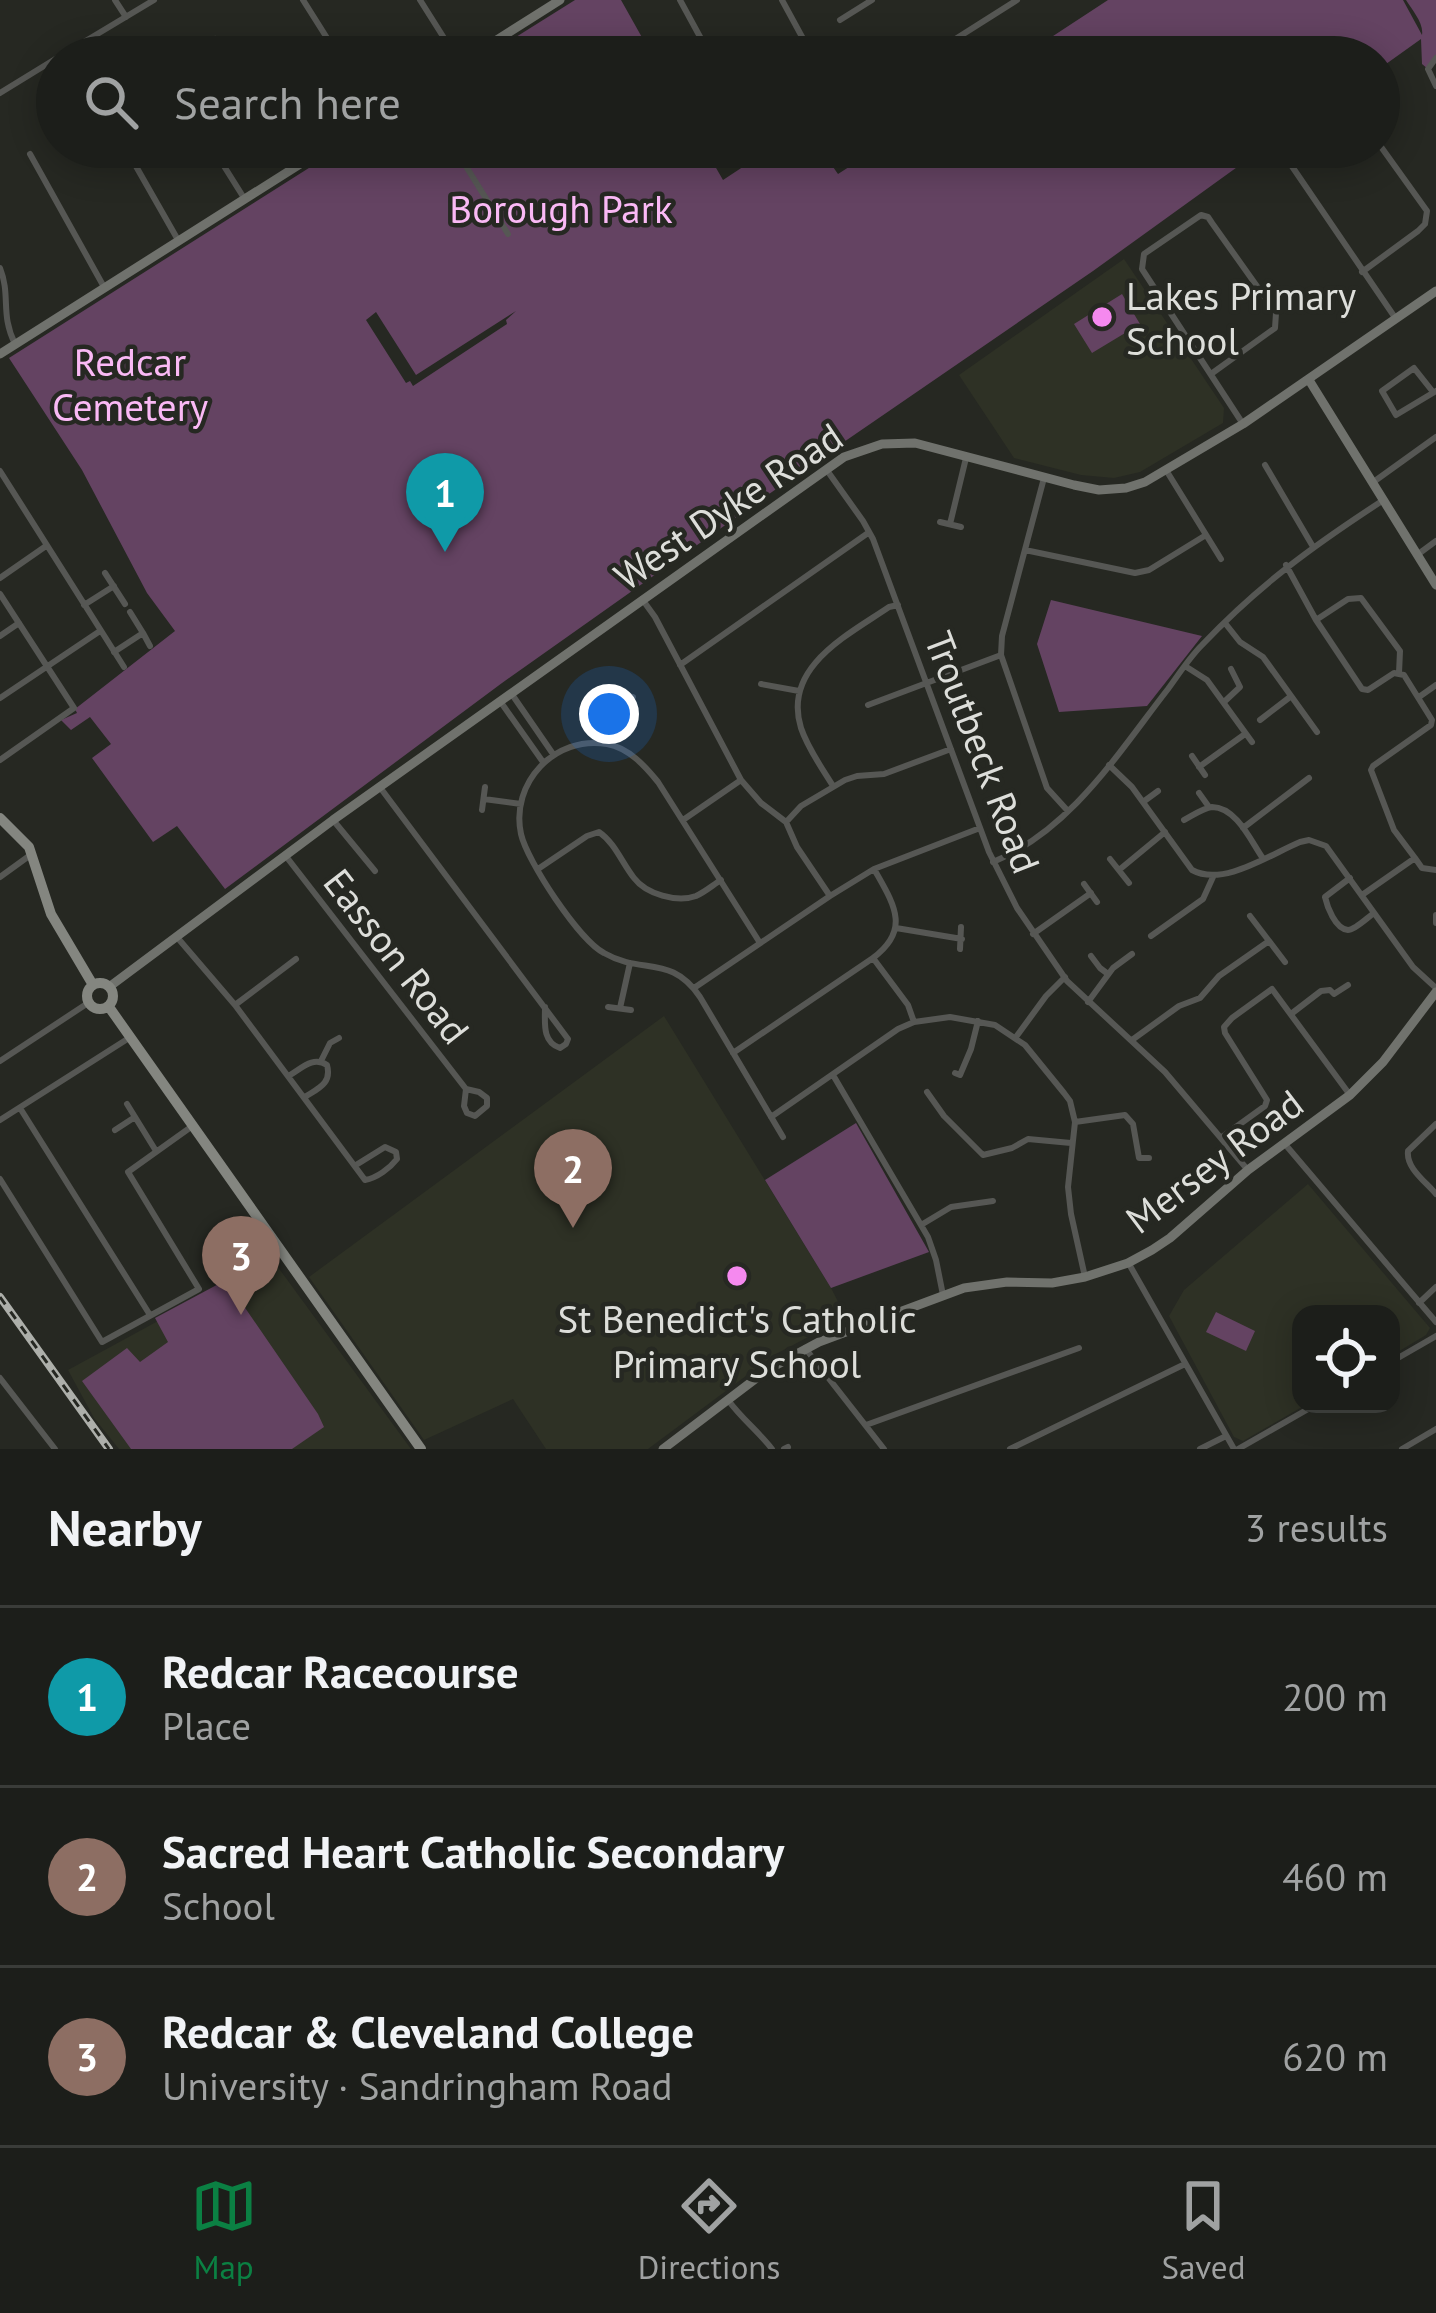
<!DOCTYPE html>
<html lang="en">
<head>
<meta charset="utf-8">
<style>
  :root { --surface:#1c1e1a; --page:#292b27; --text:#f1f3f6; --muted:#a0a2a2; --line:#3a3c39; --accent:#0b8043 }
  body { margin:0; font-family:"PT Sans",sans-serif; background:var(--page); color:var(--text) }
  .controls { position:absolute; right:36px; bottom:36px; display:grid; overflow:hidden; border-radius:24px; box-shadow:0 6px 30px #0003 }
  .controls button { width:108px; height:108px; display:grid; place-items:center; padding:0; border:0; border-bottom:3px solid var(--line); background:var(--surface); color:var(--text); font:60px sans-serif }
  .you { position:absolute; left:609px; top:714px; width:42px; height:42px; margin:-30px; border:9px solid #fff; border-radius:50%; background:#1a73e8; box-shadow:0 0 0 18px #1a73e833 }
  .badge { display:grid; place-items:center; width:78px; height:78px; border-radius:50%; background:var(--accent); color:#fff; font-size:39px; font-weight:700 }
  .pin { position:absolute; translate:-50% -99px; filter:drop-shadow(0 3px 6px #0008) }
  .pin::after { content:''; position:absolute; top:63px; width:42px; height:36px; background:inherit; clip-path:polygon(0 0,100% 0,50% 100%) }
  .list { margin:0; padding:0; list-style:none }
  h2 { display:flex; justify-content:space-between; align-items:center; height:156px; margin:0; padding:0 48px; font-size:51px }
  h2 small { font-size:39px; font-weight:400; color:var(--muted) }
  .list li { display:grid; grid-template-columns:78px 1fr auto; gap:36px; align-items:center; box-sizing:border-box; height:180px; padding:0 48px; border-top:3px solid var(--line) }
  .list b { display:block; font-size:45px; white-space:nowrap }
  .list p { margin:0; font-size:39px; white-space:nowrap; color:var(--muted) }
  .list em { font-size:39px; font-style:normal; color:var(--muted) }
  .icon { flex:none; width:66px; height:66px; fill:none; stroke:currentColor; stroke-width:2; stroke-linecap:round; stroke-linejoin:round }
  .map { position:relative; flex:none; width:1436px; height:1449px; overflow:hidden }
  .search { position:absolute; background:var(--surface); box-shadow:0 6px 30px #0003; left:36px; right:36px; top:36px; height:132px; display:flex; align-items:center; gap:30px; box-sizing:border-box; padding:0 42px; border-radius:66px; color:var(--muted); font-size:45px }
  .sheet { height:696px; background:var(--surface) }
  nav { display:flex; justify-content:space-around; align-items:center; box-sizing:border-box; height:168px; border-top:3px solid var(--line); background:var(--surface); font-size:33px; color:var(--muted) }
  nav a { display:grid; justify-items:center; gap:6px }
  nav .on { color:var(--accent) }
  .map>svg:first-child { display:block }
</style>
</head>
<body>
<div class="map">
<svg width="1436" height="1449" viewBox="0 0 1436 1449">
  <rect width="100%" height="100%" fill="#262822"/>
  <path fill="#2e3125" d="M1124,259L1224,408L1223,423L1140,472L1114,478L1081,475L1014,458L959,375Z
    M664,1016L831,1288L848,1321L812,1335L774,1355L648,1449H546L513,1399L424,1440L309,1277Z
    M1308,1184L1430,1328L1426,1335L1391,1356V1314H1301V1404H1307L1243,1441L1234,1437L1169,1316L1184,1290Z
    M272,1259L411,1449H119L94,1418L68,1370Z"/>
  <path fill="#644362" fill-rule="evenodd" d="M575,0H621L653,57H484Z
    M1108,0H1403L1422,35C1424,23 1412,10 1406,0H1436V58L1428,69L1422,64L1421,39L1379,69V57H1021Z
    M342,147H704L723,180L773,147H819L838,174L880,147H1265L1093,271L806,468L502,683L225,889L177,826L153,842L92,758L111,744L90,717L71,730L61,720L77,713L75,709L175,631L147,593L82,470L9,358ZM516,311L506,320L507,324L413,386L410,381L406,383L366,320L376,312L416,375Z
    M1122,294L1140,324L1092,353L1074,324Z
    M1051,600L1202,636L1147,706L1059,712L1037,644Z
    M856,1123L929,1252L831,1288L765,1180Z
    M226,1280L318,1414L324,1427L292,1449H131L82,1381L127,1348L140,1362L168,1342L155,1318Z
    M1216,1312L1255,1331L1246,1351L1206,1332Z"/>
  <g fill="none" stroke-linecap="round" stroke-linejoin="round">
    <path stroke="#565754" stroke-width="6" d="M115,0L126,17
      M303,0L339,57
      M420,0L456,57
      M680,0L711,57
      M782,0L813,57
      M840,20L872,0
      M215,39L226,57
      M59,57L154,0
      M927,57L1017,0
      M1436,58L1428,69L1436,86
      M0,93L57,58
      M125,147L178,240
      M212,147L244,198
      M281,147L294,167
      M454,147L508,234
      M1290,147L1287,153L1289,162L1396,319
      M30,154L104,287
      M0,268C11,296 0,314 15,344
      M1362,272L1418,231L1425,224L1427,211L1379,144
      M1211,374L1275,328L1276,313L1212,223L1208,217L1201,215L1144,254L1142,269L1243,424
      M1433,392L1414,368L1382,391L1396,415L1436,391
      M1265,465L1312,545
      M826,469L863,521L873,539L989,852L1017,908L1067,981L1165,1072L1247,1169
      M1166,470L1221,559
      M0,471L124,667
      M1044,478L1002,636L1001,655L1047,788L1067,810
      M1372,483L1436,437
      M940,522L961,527
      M950,524L966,458
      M1025,550L1135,573L1149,570L1206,535
      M1417,555L1436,541
      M1286,565L1316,620L1362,689L1368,690L1394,673L1404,675L1432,720L1431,725L1373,766L1371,770L1394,830L1415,858L1362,895
      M105,573L125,604
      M0,578L46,546
      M0,594L74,708L0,760
      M642,599L655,617L741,780L761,803L786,822L797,847L830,896
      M84,605L114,586
      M130,612L143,633
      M1316,620L1348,599L1361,598L1400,651L1399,673
      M1225,623L1240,642L1263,657L1317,732
      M0,636L19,623
      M114,652L143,633L150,646
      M680,665L868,533
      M1185,666L1207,680L1252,742
      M761,684L799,691
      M511,693L553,754
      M609,693L633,697
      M1419,697L1436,685
      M0,698L100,631
      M500,701L543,762
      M1224,702L1240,687L1231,669
      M868,705L1001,655
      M1260,720L1290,697
      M610,744L621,695
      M1192,756L1205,775
      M1109,765L1132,787L1192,870C1223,887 1269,855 1300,842L1309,840L1326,846L1413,967L1436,988
      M1199,767L1245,734
      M379,786L568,1039L566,1044L560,1048C542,1042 545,1023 545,1007
      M833,786C822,768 808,749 801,728C782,667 848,635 889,607L898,605
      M1199,793L1209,807
      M484,799L521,804
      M1143,802L1158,791
      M482,810L485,787
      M333,820L375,871
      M683,820L741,780
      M788,820L801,806L845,780L857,776L884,774L951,749
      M1184,820C1192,816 1203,808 1212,807C1236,807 1251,841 1262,857
      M1243,828L1309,778
      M285,855L466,1089L479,1092L487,1098V1106L475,1116L467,1113L464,1106L466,1089
      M1415,858L1422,868L1436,870
      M1110,859L1129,883
      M993,862C1071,830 1118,753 1168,689C1179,674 1189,658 1202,645C1259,585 1313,546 1382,501
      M538,869L587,836L599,832C615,843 622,863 634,878C646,894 677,903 696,896C705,892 713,885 721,880
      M1119,870L1165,832
      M0,877L29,856
      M1350,878L1325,897C1327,906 1335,929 1348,930C1355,930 1368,917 1374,913
      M1084,884L1097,902
      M1436,915V923
      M1250,916L1285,962
      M896,928L962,939
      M1033,934L1091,893
      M176,936L235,1005L365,1180C377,1178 390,1168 397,1159L396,1152L385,1147L356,1165
      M1151,936L1203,899L1213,877
      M760,943L658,782C645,766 629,748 607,744C555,735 510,783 521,834C527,861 579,940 604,953C642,975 671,954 700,997L783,1137
      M960,949L961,927
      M1091,956L1100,968L1108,974
      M873,958L908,1005L914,1022
      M694,988L830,896L874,869L980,828
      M1088,1002L1113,968L1132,954
      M235,1005L296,959
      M608,1007L631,1010
      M620,1008L630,963
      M1291,1014L1321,991L1330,990L1334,994L1348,985
      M1016,1037L1046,996L1065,977
      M1132,1040L1179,1006L1200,998L1219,976L1269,941
      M733,1053L873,958C912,929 893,903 874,869
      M0,1061L88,1003
      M321,1061L330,1043L339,1038
      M955,1073L960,1075L971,1049L978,1021
      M290,1075C302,1068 313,1056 327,1065C332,1083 319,1088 305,1097
      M833,1075L928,1237L936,1260L943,1295
      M927,1092L944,1116L983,1155L1012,1148L1028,1139L1071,1143
      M127,1104L156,1151
      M20,1108L150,1315
      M771,1117L898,1029L914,1022L950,1017L995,1025L1025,1045L1064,1093L1070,1101L1075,1122L1068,1187L1071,1214L1085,1277
      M0,1120L129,1038
      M1075,1122L1125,1115L1133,1124L1139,1158H1149
      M1436,1124L1408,1151C1406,1168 1425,1181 1436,1194
      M115,1130L135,1117
      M1222,1137L1265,1106L1267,1100L1225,1033L1224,1027L1232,1018L1272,989L1350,1095
      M1284,1143L1436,1322
      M0,1179L102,1342L199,1289L128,1172L191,1127
      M921,1225L951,1207L993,1201
      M1129,1264L1234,1449
      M1419,1303L1436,1287
      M805,1348L884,1449
      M1391,1362L1436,1336
      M0,1378L55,1449
      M728,1400C742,1419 758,1431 772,1449
      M866,1425L1079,1348
      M784,1449L788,1447
      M1010,1449L1185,1364
      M1200,1449L1226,1436
      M1238,1449L1317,1404
      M1402,1449L1436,1429"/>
    <path stroke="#70726d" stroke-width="9" d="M470,57L560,0
      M0,354L327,147
      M1309,380L1436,585
      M109,987L333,820L844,457L882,444L915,443L1074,485L1099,490L1126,488L1145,482L1243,424L1436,291
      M663,1449L767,1370L819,1342L964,1288L1007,1282L1052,1283L1085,1277L1128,1263L1152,1250L1170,1238L1248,1170L1350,1095L1383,1062L1436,992"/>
    <path stroke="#848680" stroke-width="10" d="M0,818L29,847L51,914L93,985
      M87 996a13 13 0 1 1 26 0a13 13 0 1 1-26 0Z
      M109,1007L421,1449"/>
    <g stroke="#adafaa" stroke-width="8">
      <path id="rail" d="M0,1297L109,1449"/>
    </g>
    <use href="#rail" stroke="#262822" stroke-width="3" stroke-dasharray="9" stroke-linecap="butt"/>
  </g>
  <g fill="#f589ef" stroke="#262822" stroke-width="4.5">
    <circle cx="1102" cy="317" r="12"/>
    <circle cx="737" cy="1276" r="12"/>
  </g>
  <g text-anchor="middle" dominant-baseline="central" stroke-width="9" stroke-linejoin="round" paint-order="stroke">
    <g font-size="39" fill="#fab9f5" stroke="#262822">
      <text x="561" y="208">Borough Park</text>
      <text x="130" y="361">Redcar<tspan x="130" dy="45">Cemetery</tspan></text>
    </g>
    <g font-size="39" fill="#dddeda" stroke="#262822" text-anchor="start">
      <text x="1126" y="295">Lakes Primary<tspan x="1126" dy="45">School</tspan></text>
      <text x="737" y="1318" text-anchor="middle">St Benedict's Catholic<tspan x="737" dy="45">Primary School</tspan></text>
    </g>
    <g font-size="39" fill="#dddeda" stroke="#262822">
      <text transform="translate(728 506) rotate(-34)">West Dyke Road</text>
      <text transform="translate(983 752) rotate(69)">Troutbeck Road</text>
      <text transform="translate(397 956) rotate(52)">Easson Road</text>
      <text transform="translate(1214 1161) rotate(-37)">Mersey Road</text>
    </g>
  </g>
</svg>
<div class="controls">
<button><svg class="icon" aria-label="locate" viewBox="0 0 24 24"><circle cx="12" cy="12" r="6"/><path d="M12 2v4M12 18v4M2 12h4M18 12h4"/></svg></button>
</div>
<div class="you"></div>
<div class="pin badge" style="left:445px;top:552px;background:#0f9aa8">1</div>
<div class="pin badge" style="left:573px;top:1228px;background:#8d6e63">2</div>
<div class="pin badge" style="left:241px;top:1315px;background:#8d6e63">3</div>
<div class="search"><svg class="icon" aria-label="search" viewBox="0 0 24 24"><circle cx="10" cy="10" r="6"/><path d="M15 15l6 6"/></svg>Search here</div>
</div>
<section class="sheet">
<h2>Nearby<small>3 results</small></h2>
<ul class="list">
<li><span class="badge" style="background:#0f9aa8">1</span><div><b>Redcar Racecourse</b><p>Place</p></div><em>200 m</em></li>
<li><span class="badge" style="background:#8d6e63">2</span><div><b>Sacred Heart Catholic Secondary</b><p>School</p></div><em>460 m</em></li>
<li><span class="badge" style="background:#8d6e63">3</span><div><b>Redcar &amp; Cleveland College</b><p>University · Sandringham Road</p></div><em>620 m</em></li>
</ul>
</section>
<nav>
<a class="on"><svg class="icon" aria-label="map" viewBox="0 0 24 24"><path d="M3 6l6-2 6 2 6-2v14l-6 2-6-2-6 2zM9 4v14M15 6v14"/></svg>Map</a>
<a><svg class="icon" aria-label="directions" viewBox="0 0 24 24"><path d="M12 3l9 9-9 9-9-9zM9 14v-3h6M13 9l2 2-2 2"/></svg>Directions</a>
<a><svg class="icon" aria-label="saved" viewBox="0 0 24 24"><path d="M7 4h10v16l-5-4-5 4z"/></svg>Saved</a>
</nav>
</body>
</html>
